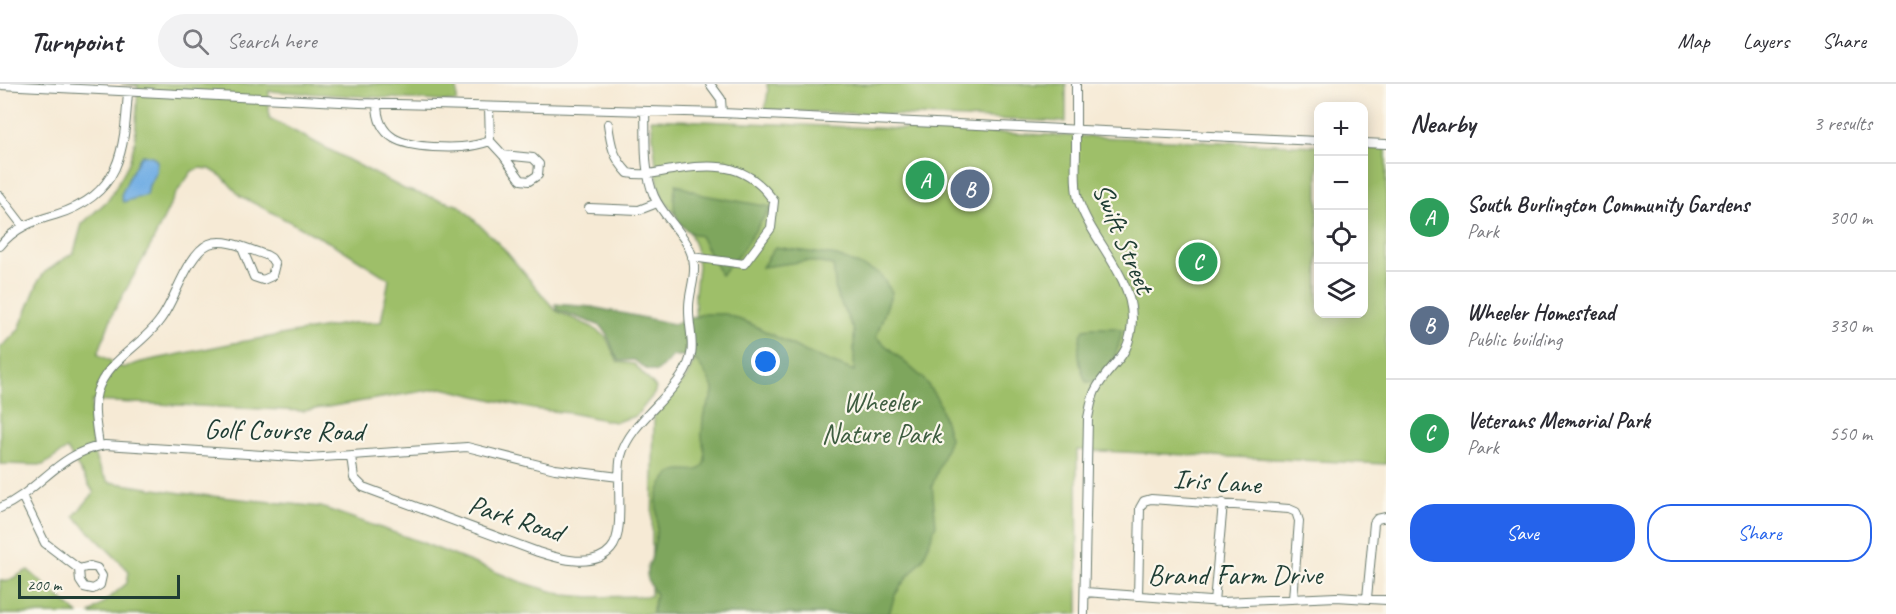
<!DOCTYPE html>
<html lang="en">
<head>
<meta charset="utf-8">
<style>
  :root { --surface:#fff; --page:#f2f2f3; --text:#2b2b33; --muted:#7c7c81; --line:#e1e1e2; --accent:#2563eb }
  body { margin:0; font-family:Caveat,sans-serif; background:var(--page); color:var(--text) }
  .controls { position:absolute; right:18px; top:18px; display:grid; overflow:hidden; border-radius:12px; box-shadow:0 3px 15px #0003 }
  .controls button { width:54px; height:54px; display:grid; place-items:center; padding:0; border:0; border-bottom:2px solid var(--line); background:var(--surface); color:var(--text); font:30px sans-serif }
  .scale { position:absolute; left:18px; bottom:15px; width:162px; box-sizing:border-box; padding-left:6px; border:3px solid #1f3d34; border-top:0; font-size:16px; line-height:21px; white-space:nowrap; color:#1f3d34; -webkit-text-stroke:4px #fbf7ec; paint-order:stroke }
  .you { position:absolute; left:766px; top:278px; width:21px; height:21px; margin:-15px; border:4px solid #fff; border-radius:50%; background:#1a73e8; box-shadow:0 0 0 9px #1a73e833 }
  .badge { display:grid; place-items:center; width:39px; height:39px; border-radius:50%; background:var(--accent); color:#fff; font-size:20px; font-weight:700 }
  .pin { position:absolute; translate:-50% -50%; border:3px solid #fff; box-shadow:0 2px 6px #0006 }
  .list { margin:0; padding:0; list-style:none }
  h2 { display:flex; justify-content:space-between; align-items:center; height:78px; margin:0; padding:0 24px; font-size:26px }
  h2 small { font-size:20px; font-weight:400; color:var(--muted) }
  .list li { display:grid; grid-template-columns:39px 1fr auto; gap:18px; align-items:center; box-sizing:border-box; height:108px; padding:0 24px; border-top:2px solid var(--line) }
  .list b { display:block; font-size:22px; white-space:nowrap }
  .list p { margin:0; font-size:20px; white-space:nowrap; color:var(--muted) }
  .list em { font-size:20px; font-style:normal; color:var(--muted) }
  .actions { display:flex; gap:12px; padding:18px 24px }
  .actions a { flex:1; padding:14px 0; border:2px solid var(--accent); border-radius:24px; text-align:center; font-size:21px; color:var(--accent) }
  .actions .main { background:var(--accent); color:#fff }
  .icon { flex:none; width:33px; height:33px; fill:none; stroke:currentColor; stroke-width:2; stroke-linecap:round; stroke-linejoin:round }
  .map { position:relative; flex:none; width:1386px; height:530px; overflow:hidden }
  header { display:flex; align-items:center; gap:36px; box-sizing:border-box; height:84px; padding:0 30px; background:var(--surface); border-bottom:2px solid var(--line) }
  header strong { font-size:28px }
  nav { display:flex; gap:33px; margin-inline-start:auto; font-size:21px }
  .search { width:420px; height:54px; background:var(--page); display:flex; align-items:center; gap:15px; box-sizing:border-box; padding:0 21px; border-radius:33px; color:var(--muted); font-size:22px }
  main { display:flex }
  aside { flex:1; background:var(--surface) }
  .map>svg:first-child { display:block }
</style>
</head>
<body>
<header>
<strong>Turnpoint</strong>
<div class="search"><svg class="icon" aria-label="search" viewBox="0 0 24 24"><circle cx="10" cy="10" r="6"/><path d="M15 15l6 6"/></svg>Search here</div>
<nav><a>Map</a><a>Layers</a><a>Share</a></nav>
</header>
<main>
<div class="map">
<svg width="1386" height="530" viewBox="0 0 1386 530">
  <rect width="100%" height="100%" fill="#fbf7ec"/>
  <filter id="ink" filterUnits="userSpaceOnUse"><feTurbulence type="fractalNoise" baseFrequency=".0167" numOctaves="2"/><feDisplacementMap in="SourceGraphic" scale="12" xChannelSelector="R" yChannelSelector="G"/><feConvolveMatrix kernelMatrix="1 2 1 2 8 2 1 2 1" color-interpolation-filters="sRGB"/></filter>
  <filter id="wash" filterUnits="userSpaceOnUse"><feTurbulence type="fractalNoise" baseFrequency=".008" numOctaves="4" result="noise"/><feDisplacementMap in="SourceGraphic" scale="24" xChannelSelector="R" yChannelSelector="G"/><feGaussianBlur stdDeviation="1.35" result="paint"/><feColorMatrix in="noise" values="0 0 0 0 0 0 0 0 0 0 0 0 0 0 0 0 0 1.4 0 .05"/><feComposite in="paint" operator="in"/></filter>
  <g filter="url(#wash)">
    <rect width="100%" height="100%" fill="#f6ead5"/>
    <path fill="#9ebf69" stroke="#5e7e4e" stroke-width="1.5" fill-rule="evenodd" d="M121,0H457V18L269,7V34L404,105L460,122L503,164L556,227L592,243L606,253L618,278L634,280L656,304L654,310L636,332L615,338L570,329L533,325L442,304L303,327L92,317C90,342 90,380 109,398L181,409L321,423L418,457L521,498L564,511L591,513L651,512L654,331L686,294L696,273L695,210L698,182L696,164L690,149L663,115L658,100L651,35L1318,62V230H1364V63L1386,64V380L1077,366L1078,530H90L127,499L129,487L74,432L94,409L67,365L43,381L0,380V264L13,252L19,245L39,196L45,188L74,168L82,140L109,115L129,79L135,58L138,2ZM200,84L210,85L223,93L240,112L340,164L389,195L381,238L351,239L234,259L141,278L123,284L98,270L113,229L151,161L175,111L192,87Z
      M767,0H1066V38L765,26L768,7Z
      M28,486L78,530H0V496L6,498Z"/>
    <path fill="#7ea65d" stroke="#4e7248" stroke-width="1.5" d="M676,100L703,111L771,123C755,146 741,171 721,191L700,152C674,145 671,123 676,100Z
      M775,163L837,172L879,189L892,208L876,253L924,295L938,316L950,354L932,402L936,441L923,475L908,492L895,511L889,530H652L656,510C648,500 643,487 651,476C653,466 656,455 657,445C659,426 652,420 662,400C675,376 692,392 701,384C710,376 701,359 702,349C703,343 702,336 704,330C706,322 714,314 713,305C711,296 701,285 697,277L683,272H673L657,288L646,285L634,276L619,277C611,266 611,252 601,242L557,226L555,220L592,223L674,240L703,230H726L753,241L806,268L854,287V247L836,209L833,181L806,177L762,183Z
      M1092,244H1116L1122,246C1120,262 1107,300 1086,298C1079,282 1075,261 1084,245Z"/>
    <path fill="#73afe4" stroke="#49768c" stroke-width="1.5" d="M142,71L152,72L157,77L156,88L149,101L147,111L123,118L121,111C128,97 132,84 142,71Z"/>
  </g>
  <g filter="url(#ink)">
    <g fill="none" stroke-linecap="round" stroke-linejoin="round">
      <g stroke="#6a7a6c" stroke-width="10">
        <path id="minor" d="M710,0L721,15L722,29
          M1076,0C1076,21 1076,43 1076,64C1076,81 1074,99 1078,115C1091,156 1132,190 1132,235C1131,276 1110,278 1095,307C1091,316 1090,325 1088,334L1084,530
          M0,1L360,19L722,29L1318,57
          M377,19C377,56 403,61 433,63C453,64 470,64 490,57
          M489,23L490,57L503,71L521,96L529,97L538,91L539,80L533,74L503,71
          M608,40C611,62 613,73 628,89C646,93 661,87 679,85C720,79 748,81 774,117L771,144L744,180L692,173
          M1364,59L1386,60
          M0,112L23,142
          M589,124L639,126L657,119
          M0,162C14,144 33,137 55,131C121,111 124,68 128,8
          M99,362C97,344 92,325 97,308C107,276 142,262 160,236C175,217 187,170 209,160C225,153 250,166 266,171L271,174L275,180L272,192L263,196L254,193L242,164
          M351,372L354,394L363,403L538,468C559,475 594,485 611,465C626,449 615,395 621,372C628,343 664,318 681,293C700,266 688,250 689,223C689,209 695,196 694,182C692,154 665,137 654,112C643,86 646,55 645,27
          M22,412L45,459L79,485L80,497L84,503L93,505L100,501L102,492L97,484L90,482L79,485
          M0,424C41,406 57,369 105,361L309,374L467,363L555,385L619,393
          M1085,508L1223,518L1336,513L1386,516
          M1138,512L1140,424L1144,417L1151,415L1289,425L1296,428L1299,437L1293,515
          M1367,514L1374,439L1377,435L1386,433
          M1214,518L1223,419"/>
      </g>
      <use href="#minor" stroke="#fff" stroke-width="8"/>
    </g>
  </g>
  <g text-anchor="middle" dominant-baseline="central" stroke-width="4.5" stroke-linejoin="round" paint-order="stroke">
    <g font-size="28" fill="#1f3d34" stroke="#fbf7ec">
      <text transform="translate(1124 154) rotate(67)">Swift Street</text>
      <text transform="translate(284 346) rotate(1)">Golf Course Road</text>
      <text transform="translate(1217 397) rotate(4)">Iris Lane</text>
      <text transform="translate(516 434) rotate(18)">Park Road</text>
      <text x="1235" y="490">Brand Farm Drive</text>
    </g>
    <g font-size="28" fill="#3f5e41" stroke="#fbf7ec">
      <text x="881" y="317">Wheeler<tspan x="881" dy="32">Nature Park</tspan></text>
    </g>
  </g>
</svg>
<div class="controls">
<button>+</button>
<button>−</button>
<button><svg class="icon" aria-label="locate" viewBox="0 0 24 24"><circle cx="12" cy="12" r="6"/><path d="M12 2v4M12 18v4M2 12h4M18 12h4"/></svg></button>
<button><svg class="icon" aria-label="layers" viewBox="0 0 24 24"><path d="M12 4l9 5-9 5-9-5zM3 14l9 5 9-5"/></svg></button>
</div>
<div class="scale">200 m</div>
<div class="you"></div>
<div class="pin badge" style="left:925px;top:96px;background:#2e9e5b">A</div>
<div class="pin badge" style="left:970px;top:105px;background:#5c6f8a">B</div>
<div class="pin badge" style="left:1198px;top:178px;background:#2e9e5b">C</div>
</div>
<aside>
<h2>Nearby<small>3 results</small></h2>
<ul class="list">
<li><span class="badge" style="background:#2e9e5b">A</span><div><b>South Burlington Community Gardens</b><p>Park</p></div><em>300 m</em></li>
<li><span class="badge" style="background:#5c6f8a">B</span><div><b>Wheeler Homestead</b><p>Public building</p></div><em>330 m</em></li>
<li><span class="badge" style="background:#2e9e5b">C</span><div><b>Veterans Memorial Park</b><p>Park</p></div><em>550 m</em></li>
</ul>
<div class="actions"><a class="main">Save</a><a>Share</a></div>
</aside>
</main>
</body>
</html>
